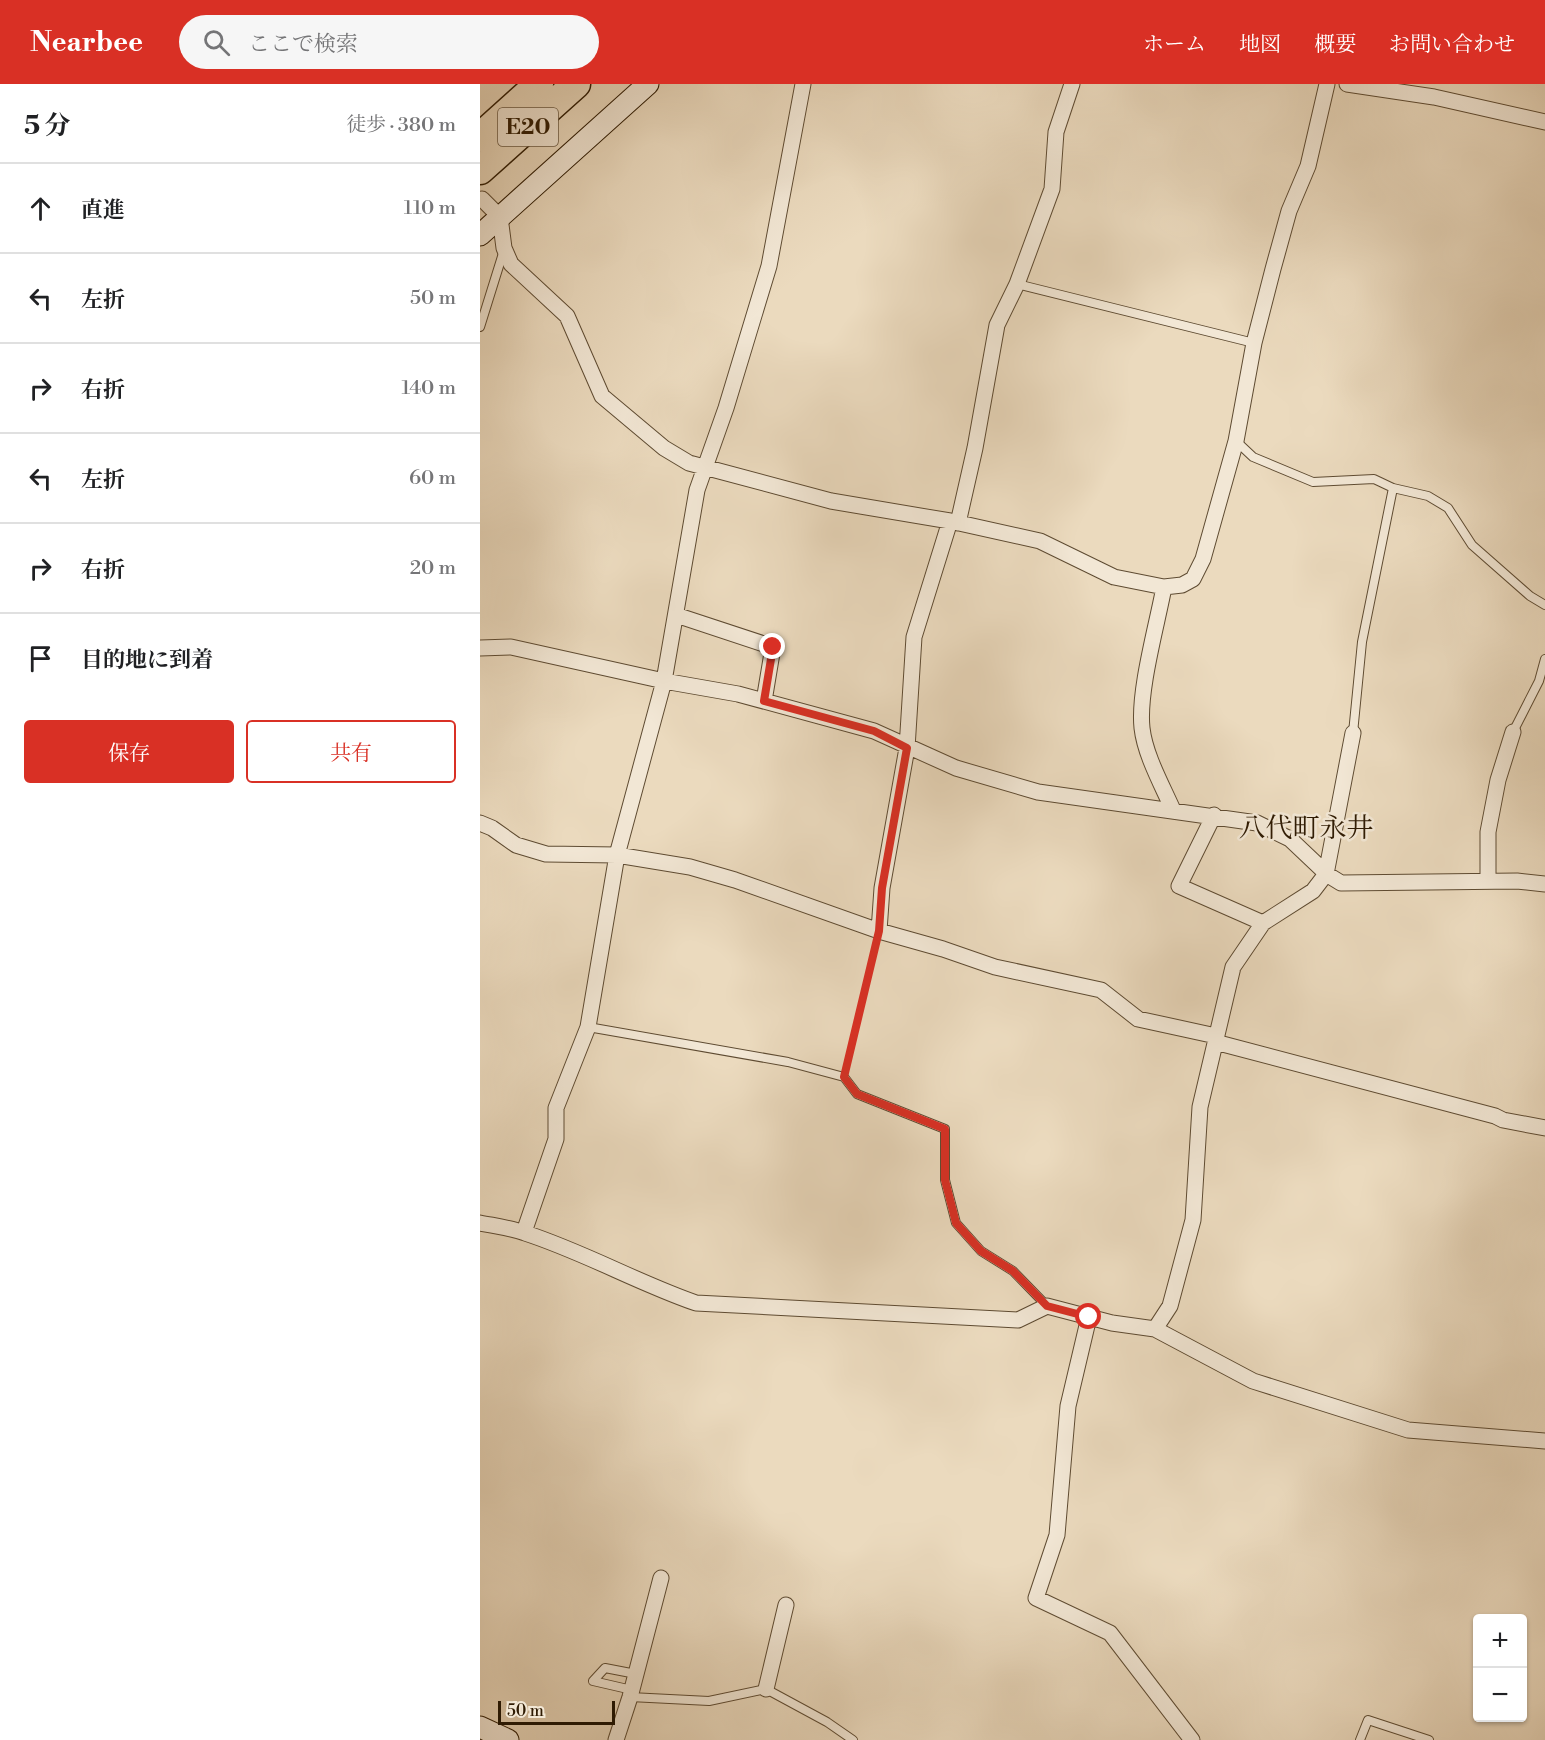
<!DOCTYPE html>
<html lang="ja">
<head>
<meta charset="utf-8">
<style>
  :root { --surface:#fff; --page:#f6f6f6; --text:#202124; --muted:#757577; --line:#e0e0e0; --accent:#d93025 }
  body { margin:0; font-family:"Libre Bodoni","Noto Serif JP",serif; background:var(--page); color:var(--text) }
  .controls { position:absolute; right:18px; bottom:18px; display:grid; overflow:hidden; border-radius:6px; box-shadow:0 2px 4px #0004 }
  .controls button { width:54px; height:54px; display:grid; place-items:center; padding:0; border:0; border-bottom:2px solid var(--line); background:var(--surface); color:var(--text); font:30px sans-serif }
  .scale { position:absolute; left:18px; bottom:15px; width:117px; box-sizing:border-box; padding-left:6px; border:3px solid #2f1b03; border-top:0; font-size:16px; line-height:21px; white-space:nowrap; color:#2f1b03; -webkit-text-stroke:4px #f2e7d5; paint-order:stroke }
  .stop { position:absolute; width:18px; height:18px; margin:-14px; border:4px solid #d93025; border-radius:50%; background:#fff }
  .stop.end { background:#d93025; border-color:#fff; box-shadow:0 2px 6px #0008 }
  .list { margin:0; padding:0; list-style:none }
  h2 { display:flex; justify-content:space-between; align-items:center; height:78px; margin:0; padding:0 24px; font-size:26px }
  h2 small { font-size:20px; font-weight:400; color:var(--muted) }
  .list li { display:grid; grid-template-columns:39px 1fr auto; gap:18px; align-items:center; box-sizing:border-box; height:90px; padding:0 24px; border-top:2px solid var(--line) }
  .list b { display:block; font-size:22px; white-space:nowrap }
  .list em { font-size:20px; font-style:normal; color:var(--muted) }
  .actions { display:flex; gap:12px; padding:18px 24px }
  .actions a { flex:1; padding:14px 0; border:2px solid var(--accent); border-radius:6px; text-align:center; font-size:21px; color:var(--accent) }
  .actions .main { background:var(--accent); color:#fff }
  .icon { flex:none; width:33px; height:33px; fill:none; stroke:currentColor; stroke-width:2; stroke-linecap:round; stroke-linejoin:round }
  .map { position:relative; flex:none; width:1065px; height:1656px; overflow:hidden }
  header { display:flex; align-items:center; gap:36px; box-sizing:border-box; height:84px; padding:0 30px; background:var(--accent); color:#fff }
  header strong { font-size:28px }
  nav { display:flex; gap:33px; margin-inline-start:auto; font-size:21px }
  .search { width:420px; height:54px; background:var(--page); display:flex; align-items:center; gap:15px; box-sizing:border-box; padding:0 21px; border-radius:33px; color:var(--muted); font-size:22px }
  main { display:flex }
  aside { flex:1; background:var(--surface) }
  .map>svg:first-child { display:block }
</style>
</head>
<body>
<header>
<strong>Nearbee</strong>
<div class="search"><svg class="icon" aria-label="search" viewBox="0 0 24 24"><circle cx="10" cy="10" r="6"/><path d="M15 15l6 6"/></svg>ここで検索</div>
<nav><a>ホーム</a><a>地図</a><a>概要</a><a>お問い合わせ</a></nav>
</header>
<main>
<aside>
<h2>5 分<small>徒歩 · 380 m</small></h2>
<ul class="list">
<li><svg class="icon" aria-label="ahead" viewBox="0 0 24 24"><path d="M12 20V5M6 11l6-6 6 6"/></svg><div><b>直進</b></div><em>110 m</em></li>
<li><svg class="icon" aria-label="left" viewBox="0 0 24 24"><path d="M17 20v-9H6M10 6l-5 5 5 5"/></svg><div><b>左折</b></div><em>50 m</em></li>
<li><svg class="icon" aria-label="right" viewBox="0 0 24 24"><path d="M7 20v-9h11M14 6l5 5-5 5"/></svg><div><b>右折</b></div><em>140 m</em></li>
<li><svg class="icon" aria-label="left" viewBox="0 0 24 24"><path d="M17 20v-9H6M10 6l-5 5 5 5"/></svg><div><b>左折</b></div><em>60 m</em></li>
<li><svg class="icon" aria-label="right" viewBox="0 0 24 24"><path d="M7 20v-9h11M14 6l5 5-5 5"/></svg><div><b>右折</b></div><em>20 m</em></li>
<li><svg class="icon" aria-label="arrive" viewBox="0 0 24 24"><path d="M6 21V4h12l-3 4 3 4H6"/></svg><div><b>目的地に到着</b></div></li>
</ul>
<div class="actions"><a class="main">保存</a><a>共有</a></div>
</aside>
<div class="map">
<svg width="1065" height="1656" viewBox="0 0 1065 1656">
  <rect width="100%" height="100%" fill="#ebdabe"/>
  <filter id="stains"><feTurbulence type="fractalNoise" baseFrequency=".00333" numOctaves="4"/><feColorMatrix values="0 0 0 0 .2 0 0 0 0 .09 0 0 0 0 .02 0 0 0 .5 -.17"/></filter>
  <radialGradient id="worn" r=".72"><stop offset=".6" stop-color="#630" stop-opacity="0"/><stop offset="1" stop-color="#630" stop-opacity=".3"/></radialGradient>
  <g fill="none" stroke-linecap="round" stroke-linejoin="round">
    <g stroke="#5e4b32" stroke-width="10">
      <path id="lane" d="M537,200L774,259
        M0,243L24,166
        M756,357L773,373L833,398L894,395L913,404L948,412L968,424L992,461L1050,512L1065,521
        M1033,648L1059,597L1065,575
        M873,649L882,558L913,404
        M108,943L308,978L364,993L377,1010L465,1045V1096L476,1139L501,1167L533,1187L567,1222
        M152,1606L113,1597L125,1584L156,1590
        M150,1613L229,1617L286,1605L347,1638L373,1656
        M880,1656L888,1636L949,1656"/>
    </g>
    <g stroke="#5e4b32" stroke-width="17">
      <path id="street" d="M867,0L954,13L1065,38
        M2,115L20,133L24,164L31,180L87,232L122,312L184,364L209,379L351,417L470,437L560,457L634,493L684,503L702,501L713,495L723,475L756,357L774,259L793,185L809,127L828,82L847,0
        M478,439L495,364L517,241L537,200L572,105L576,48L592,0
        M684,503C677,541 658,607 662,644C665,671 682,701 693,726
        M196,531L293,563L284,617
        M0,564L31,563L184,597L258,610L394,647L476,684L558,708L777,739L810,755L848,791L861,799L1037,797L1065,800
        M734,731L699,802L783,839
        M0,739L12,744L36,761L66,770L137,771L210,783L255,796L399,847L463,865L515,883L621,906L658,935L736,952
        M1008,797V748L1018,696L1033,648
        M399,847L402,804L427,664L434,553L470,437
        M735,958L1015,1032L1023,1036L1065,1044
        M0,1139C15,1142 31,1144 45,1149C104,1168 158,1199 216,1219L538,1236L567,1222L632,1239L675,1245L773,1297L928,1346L1065,1357
        M44,1148L76,1055V1024L108,943L137,771L184,597L217,406L246,324L289,182L323,0
        M609,1233L588,1322L577,1451L556,1514L630,1549L712,1656
        M675,1245L690,1222L713,1136L720,1023L753,883L783,839L833,807L846,790L873,649
        M286,1605L306,1521
        M136,1656L150,1613L181,1494"/>
    </g>
    <g stroke="#2f1b03" stroke-width="23">
      <path id="secondary" d="M0,151L168,0
        M0,1643L28,1656"/>
    </g>
    <g stroke="#2f1b03" stroke-width="31">
      <path id="highway" d="M0,53L59,0
        M0,86L96,0"/>
    </g>
    <path stroke="#2f1b03" stroke-width="3" stroke-dasharray="1.5 3" stroke-linecap="butt" d="M366,982L395,860"/>
    <use href="#lane" stroke="#f2e7d5" stroke-width="8"/>
    <use href="#street" stroke="#f2e7d5" stroke-width="15"/>
    <use href="#secondary" stroke="#f2e7d5" stroke-width="21"/>
    <use href="#highway" stroke="#ebdabe" stroke-width="28"/>
  </g>
  <g fill="none" stroke-linecap="round" stroke-linejoin="round">
    <path stroke="#d93025" stroke-width="8" d="M293,563L284,617L394,647L427,664L402,804L399,847L364,993L377,1010L465,1045V1096L476,1139L501,1167L533,1187L567,1222L609,1233"/>
  </g>
  <g text-anchor="middle" dominant-baseline="central" stroke-width="5" stroke-linejoin="round" paint-order="stroke">
    <rect fill="#f2e7d5" stroke="#6a5842" stroke-width="1.5" x="18" y="24" width="60" height="38" rx="4.5"/>
    <g font-size="22" font-weight="bold" fill="#2f1b03">
      <text x="48" y="43">E20</text>
    </g>
    <g font-size="27" fill="#2f1b03" stroke="#f2e7d5">
      <text x="826" y="745">八代町永井</text>
    </g>
  </g>
  <rect width="100%" height="100%" filter="url(#stains)"/>
  <rect width="100%" height="100%" fill="url(#worn)"/>
</svg>
<div class="controls">
<button>+</button>
<button>−</button>
</div>
<div class="scale">50 m</div>
<div class="stop" style="left:609px;top:1233px"></div>
<div class="stop end" style="left:293px;top:563px"></div>
</div>
</main>
</body>
</html>
